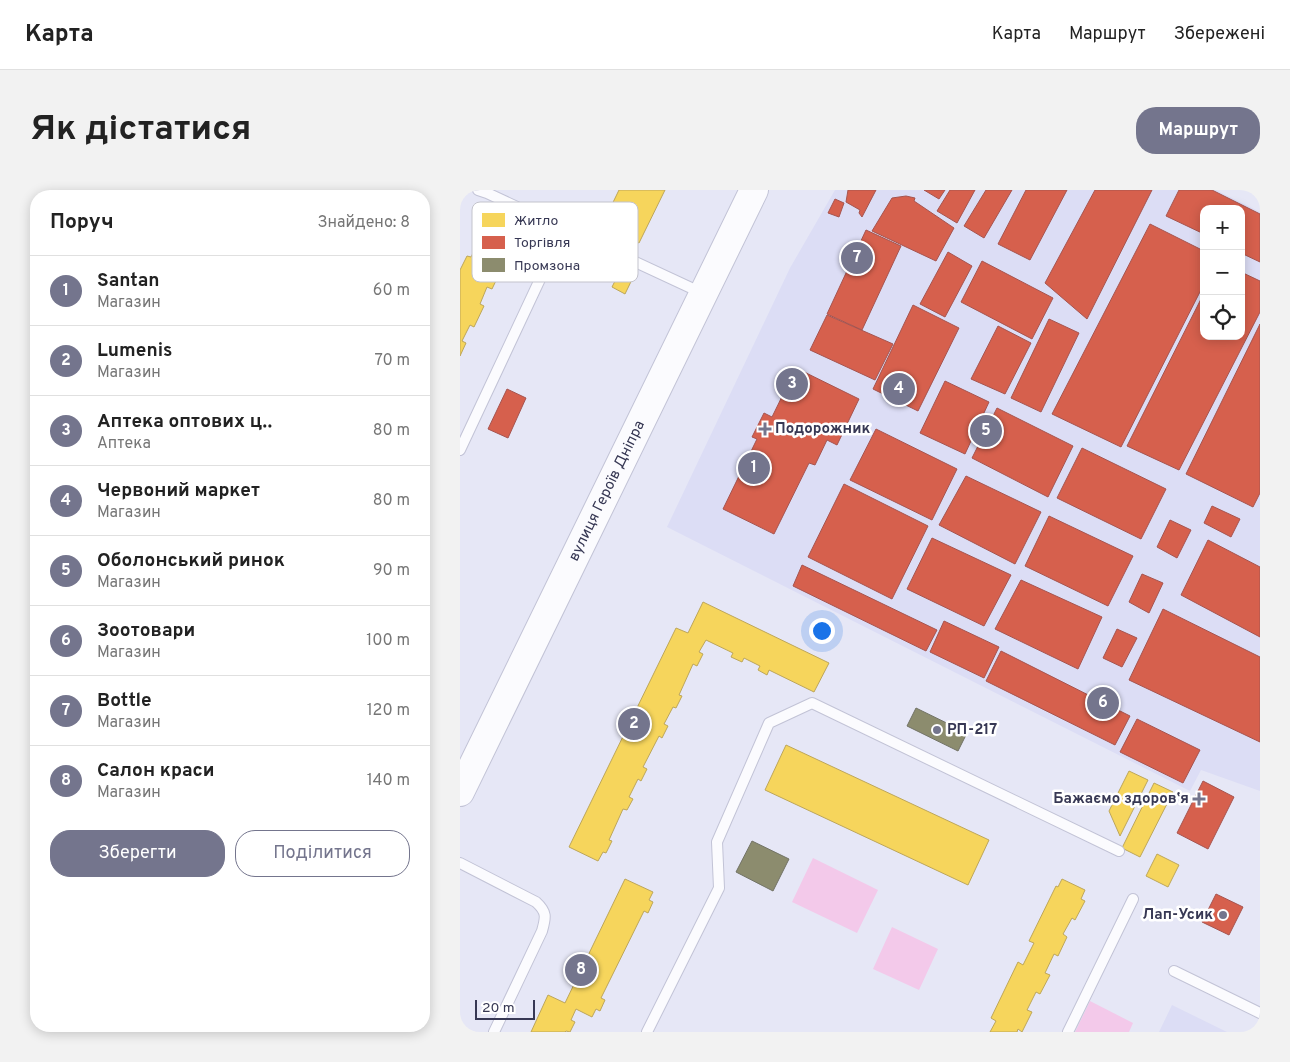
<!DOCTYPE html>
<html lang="uk">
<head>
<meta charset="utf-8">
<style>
  :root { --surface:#fff; --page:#f2f2f2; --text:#222; --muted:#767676; --line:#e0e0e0; --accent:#74758d }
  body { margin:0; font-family:Overpass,sans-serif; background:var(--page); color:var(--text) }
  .controls { position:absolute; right:15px; top:15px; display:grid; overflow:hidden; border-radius:10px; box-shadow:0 2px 12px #0003 }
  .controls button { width:45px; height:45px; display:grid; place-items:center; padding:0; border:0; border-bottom:1px solid var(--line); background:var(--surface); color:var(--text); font:25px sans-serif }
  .scale { position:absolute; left:15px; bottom:12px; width:60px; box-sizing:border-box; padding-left:5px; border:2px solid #373854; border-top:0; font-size:14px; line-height:18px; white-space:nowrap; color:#373854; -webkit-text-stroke:4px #fff; paint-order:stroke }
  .you { position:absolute; left:361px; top:440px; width:18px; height:18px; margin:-12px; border:4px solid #fff; border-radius:50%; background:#1a73e8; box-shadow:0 0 0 8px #1a73e833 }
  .badge { display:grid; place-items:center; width:32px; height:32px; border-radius:50%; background:var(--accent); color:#fff; font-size:16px; font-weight:700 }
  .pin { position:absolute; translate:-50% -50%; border:2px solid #fff; box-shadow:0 1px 5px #0006 }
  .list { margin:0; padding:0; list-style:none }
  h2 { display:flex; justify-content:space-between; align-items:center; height:65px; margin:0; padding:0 20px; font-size:21px }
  h2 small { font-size:16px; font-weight:400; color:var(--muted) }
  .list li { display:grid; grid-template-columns:32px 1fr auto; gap:15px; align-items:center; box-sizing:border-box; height:70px; padding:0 20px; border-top:1px solid var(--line) }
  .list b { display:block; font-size:19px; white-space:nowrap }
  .list p { margin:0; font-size:16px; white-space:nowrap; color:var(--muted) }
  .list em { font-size:16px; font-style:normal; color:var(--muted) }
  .actions { display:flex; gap:10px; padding:15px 20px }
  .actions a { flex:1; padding:11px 0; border:1px solid var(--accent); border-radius:20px; text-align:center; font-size:18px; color:var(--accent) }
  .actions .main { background:var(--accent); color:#fff }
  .icon { flex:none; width:28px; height:28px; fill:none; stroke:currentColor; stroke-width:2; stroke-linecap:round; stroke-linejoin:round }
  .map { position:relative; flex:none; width:800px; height:842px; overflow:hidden; border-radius:20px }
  header { display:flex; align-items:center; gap:30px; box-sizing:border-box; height:70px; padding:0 25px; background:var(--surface); border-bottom:1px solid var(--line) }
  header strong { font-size:24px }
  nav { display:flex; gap:28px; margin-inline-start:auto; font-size:18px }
  .intro { display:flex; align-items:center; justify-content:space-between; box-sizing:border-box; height:120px; padding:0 30px }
  h1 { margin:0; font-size:35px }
  .button { padding:12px 22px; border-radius:20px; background:var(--accent); color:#fff; font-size:18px; font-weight:700 }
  main { display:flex; gap:30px; padding:0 30px }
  aside { flex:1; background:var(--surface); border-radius:20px; box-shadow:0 2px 12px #0003 }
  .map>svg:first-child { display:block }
</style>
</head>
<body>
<header>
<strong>Карта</strong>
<nav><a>Карта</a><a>Маршрут</a><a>Збережені</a></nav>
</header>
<div class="intro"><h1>Як дістатися</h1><a class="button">Маршрут</a></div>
<main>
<aside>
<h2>Поруч<small>Знайдено: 8</small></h2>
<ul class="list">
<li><span class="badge">1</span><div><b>Santan</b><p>Магазин</p></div><em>60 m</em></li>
<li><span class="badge">2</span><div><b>Lumenis</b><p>Магазин</p></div><em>70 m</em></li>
<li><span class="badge">3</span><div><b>Аптека оптових ц‥</b><p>Аптека</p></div><em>80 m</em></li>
<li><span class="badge">4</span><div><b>Червоний маркет</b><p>Магазин</p></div><em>80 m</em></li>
<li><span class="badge">5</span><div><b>Оболонський ринок</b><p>Магазин</p></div><em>90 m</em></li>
<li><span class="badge">6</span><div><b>Зоотовари</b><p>Магазин</p></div><em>100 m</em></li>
<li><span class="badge">7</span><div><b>Bottle</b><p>Магазин</p></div><em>120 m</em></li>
<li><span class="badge">8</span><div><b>Салон краси</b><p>Магазин</p></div><em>140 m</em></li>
</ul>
<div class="actions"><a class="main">Зберегти</a><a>Поділитися</a></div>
</aside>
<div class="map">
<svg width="800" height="842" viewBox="0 0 800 842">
  <rect width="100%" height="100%" fill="#e6e7f6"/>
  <path fill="#dcddf5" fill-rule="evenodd" d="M375,0H756L800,22V601L741,580L730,601L207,337L330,78ZM744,19H781V146H744Z
    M712,815L767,842H699Z"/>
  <path fill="#f3c9ea" d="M353,668L418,700L397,743L332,712Z
    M432,737L478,759L459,800L413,779Z
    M630,811L673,833L669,842H615Z"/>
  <path fill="#f6d55c" stroke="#bda65a" d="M159,0H205L179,53L142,35Z
    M17,55L41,66L37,76L42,78L32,99L27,97L20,114L24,116L14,137L10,135L2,151L6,153L0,166V80L7,66L11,67Z
    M166,69L179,75L165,104L152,97Z
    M243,412L369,473L354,502L309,480L307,485L298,480L300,476L284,468L282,472L271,467L273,463L246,450L239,462L243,464L237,476L233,474L219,505L222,506L216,518L213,517L204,534L208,536L202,548L199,546L183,577L187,579L181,591L178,589L169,607L173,609L167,620L163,619L149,650L152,651L146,663L143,662L138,671L109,657L216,438L228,443Z
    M326,555L529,650L508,695L305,600Z
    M669,581L688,590L660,646L649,621Z
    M694,593L713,602L680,667L662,658Z
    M697,664L719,675L708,697L686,686Z
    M165,689L193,702L189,710L193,712L188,723L184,721L141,808L145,810L140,821L136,819L132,827L116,819L111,830L115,832L110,842L106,841L105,842H71L88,805L105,813Z
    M602,689L625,700L621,709L625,711L615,730L612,728L603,744L607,747L598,766L594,764L585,783L590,785L580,804L576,802L567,820L572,822L562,842L558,839L557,842H530L536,831L531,828L558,772L563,775L574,753L569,751L596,696L598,697Z"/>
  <path fill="#d6604d" stroke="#a6544f" d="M388,0H416L402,27L399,23L400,20L386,12Z
    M464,0H485L479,9Z
    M490,0H515L497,33L477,21Z
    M526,0H552L524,48L504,36Z
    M566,0H607L570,70L538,54Z
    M635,0H692L627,129L585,93Z
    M719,0H752L800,24V72L781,63V19H744V44L706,26Z
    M446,6L455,8L454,11L494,38L476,71L412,41L432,8Z
    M375,9L384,13L379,27L368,23Z
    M690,34L744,61V94L661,257L592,224Z
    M406,40L441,56L402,140L367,124Z
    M488,62L512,76L485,127L460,114Z
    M522,71L593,108L572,149L501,112Z
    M781,82L800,91V122L719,280L667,256L744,103V146H781Z
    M453,115L499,138L458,221L413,199Z
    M367,125L433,154L415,190L350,160Z
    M589,129L619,143L581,222L551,208Z
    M800,134V303L793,317L726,284Z
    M538,136L571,153L545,204L511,189Z
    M336,178L399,209L377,255L367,250L355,275L349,273L314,344L263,319L297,249L292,247L304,223L312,227Z
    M485,191L529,212L505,264L460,243Z
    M47,199L66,208L48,248L28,239Z
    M537,218L613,256L588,307L512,268Z
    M416,239L497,279L472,330L390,290Z
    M622,258L706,299L681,349L597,308Z
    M506,286L581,322L555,374L479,335Z
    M384,294L468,336L432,409L348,367Z
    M752,316L780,329L771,347L744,333Z
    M589,326L673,366L648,416L565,376Z
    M710,330L731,340L717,368L697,357Z
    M472,348L551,385L524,436L447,399Z
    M748,350L800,377V447L721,405Z
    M342,375L477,440L466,461L333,396Z
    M682,384L703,393L689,423L669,412Z
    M561,390L642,427L618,479L535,439Z
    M703,419L800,467V552L669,490Z
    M484,431L539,457L524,488L470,462Z
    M657,439L677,448L662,477L643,468Z
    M541,461L670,526L655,555L526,491Z
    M677,529L740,560L723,593L660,562Z
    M743,591L774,607L748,659L717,643Z
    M756,704L783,717L769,745L742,732Z"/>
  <path fill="#8c8c6e" stroke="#727366" d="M456,518L507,543L498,561L447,536Z
    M292,651L329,669L313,701L276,682Z"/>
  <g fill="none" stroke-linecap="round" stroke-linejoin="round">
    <g stroke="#c2c3d6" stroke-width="12">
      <path id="lane" d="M18,0L27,3L242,103
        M0,260L104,38
        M0,673L76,712C87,722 86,727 82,741L34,842
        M714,781L800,823
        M187,842L259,698L257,652L309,533L352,513L659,661
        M608,842L673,709"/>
    </g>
    <g stroke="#c2c3d6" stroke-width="30">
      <g id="secondary">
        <path id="s1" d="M0,602L294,0"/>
      </g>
    </g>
    <use href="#lane" stroke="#fbfbfe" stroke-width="10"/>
    <use href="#secondary" stroke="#fbfbfe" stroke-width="28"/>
  </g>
  <g fill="#74758d" stroke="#fff" stroke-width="2">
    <path d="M302.5 231.5h5v5h5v5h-5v5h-5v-5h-5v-5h5z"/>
    <circle cx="477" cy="540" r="5"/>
    <path d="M736.5 601.5h5v5h5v5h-5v5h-5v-5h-5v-5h5z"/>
    <circle cx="763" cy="725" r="5"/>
  </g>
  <g text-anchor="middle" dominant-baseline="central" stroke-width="5" stroke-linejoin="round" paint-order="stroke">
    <g font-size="15" font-weight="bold" fill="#373854" stroke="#fff" text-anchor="start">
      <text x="315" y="239">Подорожник</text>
      <text x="487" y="540">РП-217</text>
      <text x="729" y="609" text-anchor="end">Бажаємо здоровʼя</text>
      <text x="753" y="725" text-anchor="end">Лап-Усик</text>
    </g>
    <g font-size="15" fill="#373854" stroke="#fff">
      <text stroke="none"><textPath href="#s1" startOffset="335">вулиця Героїв Дніпра</textPath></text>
    </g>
  </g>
  <rect x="12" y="12" width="166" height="80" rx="8" fill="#fff" stroke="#c3c3cc" stroke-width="1"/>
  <rect x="22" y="23" width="23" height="14" fill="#f6d55c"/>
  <rect x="22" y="46" width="23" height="13" fill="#d6604d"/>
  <rect x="22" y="68" width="23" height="14" fill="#8c8c6e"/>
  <g font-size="14" fill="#373854">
    <text x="54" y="35">Житло</text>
    <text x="54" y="57">Торгівля</text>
    <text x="54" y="80">Промзона</text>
  </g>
</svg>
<div class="controls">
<button>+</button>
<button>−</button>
<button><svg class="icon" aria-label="locate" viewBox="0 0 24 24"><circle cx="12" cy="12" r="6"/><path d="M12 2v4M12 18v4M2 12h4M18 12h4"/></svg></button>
</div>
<div class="scale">20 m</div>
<div class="you"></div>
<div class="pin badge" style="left:294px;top:278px">1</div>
<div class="pin badge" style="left:174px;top:534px">2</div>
<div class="pin badge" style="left:332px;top:194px">3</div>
<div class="pin badge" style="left:439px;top:199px">4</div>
<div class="pin badge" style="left:526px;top:241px">5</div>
<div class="pin badge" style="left:643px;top:513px">6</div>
<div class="pin badge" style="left:397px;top:68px">7</div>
<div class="pin badge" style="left:121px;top:780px">8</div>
</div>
</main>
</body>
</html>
